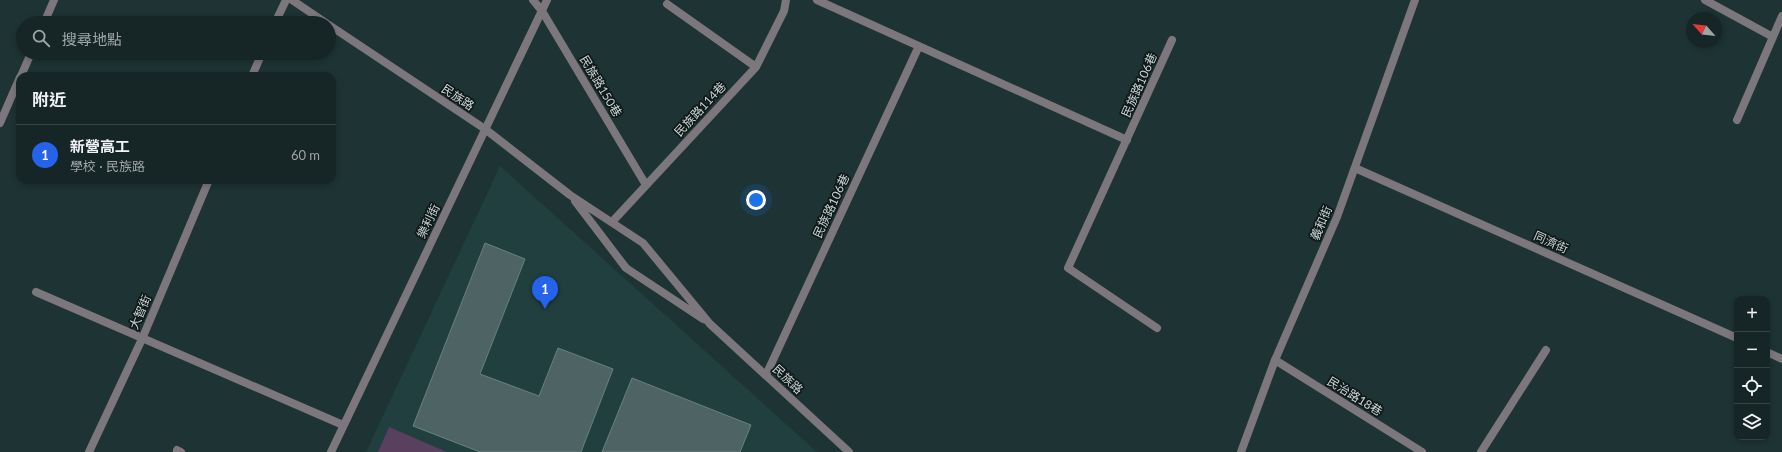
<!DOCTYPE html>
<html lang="zh-TW">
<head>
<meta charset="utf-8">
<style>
  :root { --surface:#162626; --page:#1f2e2e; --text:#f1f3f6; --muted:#9ea5a7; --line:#354343; --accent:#2563eb }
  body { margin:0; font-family:Lato,"Noto Sans TC",sans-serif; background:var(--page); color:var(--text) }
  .controls { position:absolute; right:12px; bottom:12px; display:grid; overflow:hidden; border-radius:8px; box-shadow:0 2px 6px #0003 }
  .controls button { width:36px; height:36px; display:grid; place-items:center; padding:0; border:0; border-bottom:1px solid var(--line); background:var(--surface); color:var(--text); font:20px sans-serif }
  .compass { position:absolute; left:1686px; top:12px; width:36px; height:36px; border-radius:50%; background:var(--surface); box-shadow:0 2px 6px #0003; rotate:297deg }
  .you { position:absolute; left:756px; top:200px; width:14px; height:14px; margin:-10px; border:3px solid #fff; border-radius:50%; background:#1a73e8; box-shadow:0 0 0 6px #1a73e833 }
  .badge { display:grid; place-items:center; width:26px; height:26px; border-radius:50%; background:var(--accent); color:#fff; font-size:13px; font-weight:700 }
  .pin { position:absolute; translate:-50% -33px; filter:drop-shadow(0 1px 2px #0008) }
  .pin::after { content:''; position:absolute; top:21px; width:14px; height:12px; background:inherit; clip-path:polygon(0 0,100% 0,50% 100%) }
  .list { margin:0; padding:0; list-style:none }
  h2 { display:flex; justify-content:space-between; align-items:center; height:52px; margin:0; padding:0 16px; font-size:17px }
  h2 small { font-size:13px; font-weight:400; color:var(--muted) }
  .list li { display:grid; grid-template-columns:26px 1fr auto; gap:12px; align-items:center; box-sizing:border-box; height:60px; padding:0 16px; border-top:1px solid var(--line) }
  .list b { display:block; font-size:15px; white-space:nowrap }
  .list p { margin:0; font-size:13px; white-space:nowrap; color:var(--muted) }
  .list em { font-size:13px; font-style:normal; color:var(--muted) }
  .icon { flex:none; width:22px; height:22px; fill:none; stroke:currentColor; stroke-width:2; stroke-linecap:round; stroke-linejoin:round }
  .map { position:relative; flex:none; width:1782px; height:452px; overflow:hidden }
  .search { position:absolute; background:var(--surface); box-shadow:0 2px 6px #0003; left:16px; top:16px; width:320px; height:44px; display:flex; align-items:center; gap:10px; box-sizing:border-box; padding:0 14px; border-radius:22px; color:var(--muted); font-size:15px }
  .panel { position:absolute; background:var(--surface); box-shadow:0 2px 6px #0003; left:16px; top:72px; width:320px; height:112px; border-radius:12px }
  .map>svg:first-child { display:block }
</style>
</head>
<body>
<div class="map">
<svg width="1782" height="452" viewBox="0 0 1782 452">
  <rect width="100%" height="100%" fill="#1e3333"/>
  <path fill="#213f3f" d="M500,166L817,452H366Z"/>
  <path fill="#58405e" d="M389,427L447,452H378Z"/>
  <path fill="#4e6464" stroke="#6a8080" d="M485,243L525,259L480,374L539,396L558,348L613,369L581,452H480L413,426Z
    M632,378L751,425L740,452H602Z"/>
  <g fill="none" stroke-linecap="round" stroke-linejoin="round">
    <path stroke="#7c767d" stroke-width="8" d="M533,0L542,11L646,185
      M817,0L1127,140
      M1705,0L1773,37
      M667,4L756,67
      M1737,120L1782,16
      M612,222L756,67L784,11L786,0
      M36,292L343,425
      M1157,328L1068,268L1172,40
      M1275,360L1422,452
      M766,375L919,46
      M177,450L181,452
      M1481,452L1546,350"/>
    <path stroke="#7c767d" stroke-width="8" d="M292,0L326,23
      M44,23L54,0
      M275,23L286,0
      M329,25L485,129L570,195L643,243L710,324L849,452
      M21,76L31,53
      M252,76L262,53
      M0,123L20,77
      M1355,168L1737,338
      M575,201L626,268L703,319
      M1767,352L1782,359
      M89,452L142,339L209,180
      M331,452L547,0
      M1241,452L1275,360L1337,217L1415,0"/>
  </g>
  <g text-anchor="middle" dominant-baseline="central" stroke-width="3.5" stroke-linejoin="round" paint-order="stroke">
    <g font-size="12" fill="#cad6d5" stroke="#101919">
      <text transform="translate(1139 85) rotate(-66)">民族路106巷</text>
      <text transform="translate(601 86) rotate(59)">民族路150巷</text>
      <text transform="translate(458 97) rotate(34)">民族路</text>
      <text transform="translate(700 109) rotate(-47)">民族路114巷</text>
      <text transform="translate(831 206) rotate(-65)">民族路106巷</text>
      <text transform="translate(428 221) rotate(-64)">樂利街</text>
      <text transform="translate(1321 223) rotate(-67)">義和街</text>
      <text transform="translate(1551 242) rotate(24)">同濟街</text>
      <text transform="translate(140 312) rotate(-67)">大智街</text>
      <text transform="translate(788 379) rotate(43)">民族路</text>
      <text transform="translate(1355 396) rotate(32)">民治路18巷</text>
    </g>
  </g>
</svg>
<div class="controls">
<button>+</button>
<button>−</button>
<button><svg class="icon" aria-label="locate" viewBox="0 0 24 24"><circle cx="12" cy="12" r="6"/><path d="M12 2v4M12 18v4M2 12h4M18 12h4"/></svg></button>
<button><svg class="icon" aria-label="layers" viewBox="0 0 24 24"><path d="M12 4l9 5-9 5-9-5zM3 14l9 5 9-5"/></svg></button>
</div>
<svg class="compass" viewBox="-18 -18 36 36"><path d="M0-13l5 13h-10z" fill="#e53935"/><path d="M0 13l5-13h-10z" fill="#9ea5a7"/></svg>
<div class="you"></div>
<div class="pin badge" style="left:545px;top:309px">1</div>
<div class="search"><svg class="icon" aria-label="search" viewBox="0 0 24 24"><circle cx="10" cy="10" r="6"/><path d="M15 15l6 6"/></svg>搜尋地點</div>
<section class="panel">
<h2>附近<small></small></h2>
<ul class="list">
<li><span class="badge">1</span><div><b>新營高工</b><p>學校 · 民族路</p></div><em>60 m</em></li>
</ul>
</section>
</div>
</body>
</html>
